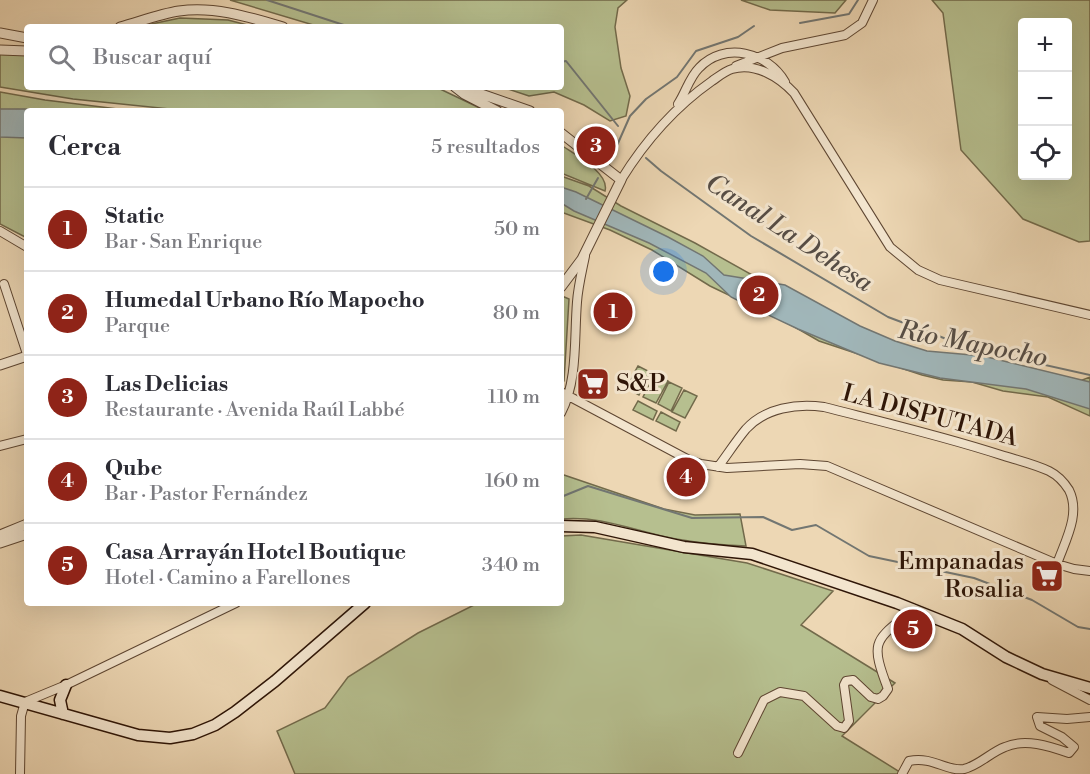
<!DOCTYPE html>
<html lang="es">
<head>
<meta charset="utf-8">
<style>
  :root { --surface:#fff; --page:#f2f2f3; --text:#2b2b33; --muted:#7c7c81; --line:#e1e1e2; --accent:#8f2418 }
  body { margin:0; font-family:"Libre Bodoni",serif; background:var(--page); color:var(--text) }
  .controls { position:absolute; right:18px; top:18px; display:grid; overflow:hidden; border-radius:6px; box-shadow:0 6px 24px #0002 }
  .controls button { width:54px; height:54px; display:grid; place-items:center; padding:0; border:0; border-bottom:2px solid var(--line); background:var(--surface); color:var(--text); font:30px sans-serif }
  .you { position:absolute; left:664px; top:272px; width:21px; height:21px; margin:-15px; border:4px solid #fff; border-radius:50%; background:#1a73e8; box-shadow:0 0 0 9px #1a73e833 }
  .badge { display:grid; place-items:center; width:39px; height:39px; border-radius:50%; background:var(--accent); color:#fff; font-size:20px; font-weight:700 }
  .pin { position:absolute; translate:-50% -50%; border:3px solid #fff; box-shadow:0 2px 6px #0006 }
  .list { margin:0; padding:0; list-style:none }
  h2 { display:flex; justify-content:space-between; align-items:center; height:78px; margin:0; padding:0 24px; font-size:26px }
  h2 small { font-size:20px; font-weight:400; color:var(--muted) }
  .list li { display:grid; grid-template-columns:39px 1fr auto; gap:18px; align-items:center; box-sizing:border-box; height:84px; padding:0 24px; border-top:2px solid var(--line) }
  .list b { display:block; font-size:22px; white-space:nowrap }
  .list p { margin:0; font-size:20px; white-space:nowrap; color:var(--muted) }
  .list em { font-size:20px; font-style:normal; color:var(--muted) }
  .icon { flex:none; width:33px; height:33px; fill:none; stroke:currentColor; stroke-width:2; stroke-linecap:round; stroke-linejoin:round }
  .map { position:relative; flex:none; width:1090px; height:774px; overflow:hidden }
  .search { position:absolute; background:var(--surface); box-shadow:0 6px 24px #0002; left:24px; top:24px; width:540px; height:66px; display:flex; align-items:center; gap:15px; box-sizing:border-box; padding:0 21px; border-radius:6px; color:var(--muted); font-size:22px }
  .panel { position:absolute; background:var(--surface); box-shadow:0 6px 24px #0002; left:24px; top:108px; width:540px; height:498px; border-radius:6px }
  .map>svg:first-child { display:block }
</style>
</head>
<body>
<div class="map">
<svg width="1090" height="774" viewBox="0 0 1090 774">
  <rect width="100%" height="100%" fill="#edd7b4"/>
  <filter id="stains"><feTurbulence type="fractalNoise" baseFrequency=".00333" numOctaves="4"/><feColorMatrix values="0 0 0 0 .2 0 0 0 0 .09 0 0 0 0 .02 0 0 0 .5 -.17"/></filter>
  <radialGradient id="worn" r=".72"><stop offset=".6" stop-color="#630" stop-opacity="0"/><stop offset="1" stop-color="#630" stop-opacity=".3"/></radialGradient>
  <path fill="#b6bf8f" stroke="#726a4b" stroke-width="1.5" fill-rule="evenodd" d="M230,0H627L618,8L615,27L621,68L630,96L626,116L610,121L584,105L554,92L529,96L502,87H561V27H320Z
    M741,0H846L835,13L770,10Z
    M932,0H1090V241L1079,242L1023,219L961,150L943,13ZM1022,22H1068V176H1022Z
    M180,18L228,20L255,27H137Z
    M0,53L27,54V87H436L486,111H189L73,99L0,87Z
    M0,92L45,100L134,111H27V238L0,224Z
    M561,145C574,154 610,173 605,191L561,173Z
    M561,176L589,186L621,206L695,243L818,312L893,350L1072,384L1090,377V416L1048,397L1003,391L972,382L943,380L922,375L819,341L793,326L710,286L652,250L610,230L561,212Z
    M562,296L569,299L564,381L561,382Z
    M638,366L650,372L639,395L626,388Z
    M655,374L668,381L656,403L643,397Z
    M669,382L682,388L671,411L658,404Z
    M684,390L697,396L685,418L672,412Z
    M638,401L657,411L653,420L633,410Z
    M661,412L680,422L676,431L656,421Z
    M564,475L664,509L695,515L740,514L746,546C723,545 699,543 676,539C637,532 602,515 561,519V476Z
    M581,535L747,563L833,591L801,625L895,683L842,736L903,774H295L277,731L325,708L348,677L418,633L478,603H561V536Z"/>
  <path fill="#a0b6b9" stroke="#727672" stroke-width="1.5" d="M0,109H25L47,111H27V138L0,137Z
    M561,187L576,192L668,237L703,256L724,275L785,285L860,326L895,341L927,351L983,356L1090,382V409L1026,389L940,378L879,363L798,329L743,303L731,297L706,273L649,243L574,211L561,203Z"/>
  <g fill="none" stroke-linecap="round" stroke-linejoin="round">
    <path stroke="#727672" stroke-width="2" d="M267,0L350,27
      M800,23L849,14L858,0
      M561,62L566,61L618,126
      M646,158L661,171L751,236L888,317L973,349L1090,375
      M611,159L630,116L646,99L677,77L696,51L738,37L754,26
      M586,199L598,178
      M561,497L588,486L692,518L763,517L792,530L816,525L869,556L974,578L1032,600L1078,627L1090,629"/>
    <g stroke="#5e4632" stroke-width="10">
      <path id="minor" d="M736,66L782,48L845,35L862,23L873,0
        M678,104C686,92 689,78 699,68C724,41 768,52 785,82
        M621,180C645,141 675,107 712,81C718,77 725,71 732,69C755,62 779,77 794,93L890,247L918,270L940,280L1090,315
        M0,231L27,247
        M4,284L27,354
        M561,392L689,460L701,464L727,468L800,464L827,466L1057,564L1074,569L1090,571
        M561,413C578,380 574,339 577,302C578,287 582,271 585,256
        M0,446L27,439
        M718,467C727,455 736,441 746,429C765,408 797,403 824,407C883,422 943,436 1001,455C1017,460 1034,464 1049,471C1057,475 1064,482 1069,490C1081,514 1065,541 1057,564
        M1052,680L1090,700
        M738,753L764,700L780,692L804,696L837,726L844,728L849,721L844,685L846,681L853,680L871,697L878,699L883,696L888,689C869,639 875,641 914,609
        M20,774L21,716L25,702L66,685L236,603
        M902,774L909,761C933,756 947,772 964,769C978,766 991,752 1005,747C1025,738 1049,746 1069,753L1074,747L1062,737L1040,726L1037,717L1067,719L1090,717"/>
    </g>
    <g stroke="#5e4632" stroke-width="11">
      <path id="tertiary" d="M120,27C139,22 159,14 179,11C215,6 249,17 283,27
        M0,33L27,38
        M0,50L27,51
        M455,87L464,94L497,111
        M461,87L530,111
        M561,133L621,180L582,259L561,287
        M0,365L27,356
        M0,535L27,524
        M0,543L27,534"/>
    </g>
    <g stroke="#2e1507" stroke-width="13">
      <path id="secondary" d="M561,526L595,527L684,547L752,554L897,603L962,629L1006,657L1042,674L1090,688
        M0,696L138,735L170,738L193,734L215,725L235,712L275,681L365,603
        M63,714L60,700L66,685"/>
    </g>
    <use href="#minor" stroke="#f3e5ce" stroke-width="8"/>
    <use href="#tertiary" stroke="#f3e5ce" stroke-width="9"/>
    <use href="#secondary" stroke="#f3e5ce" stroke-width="10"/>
  </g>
  <defs>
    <g id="supermarket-square" transform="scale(1.725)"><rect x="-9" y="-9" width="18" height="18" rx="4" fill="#8f2418" stroke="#f3e5ce"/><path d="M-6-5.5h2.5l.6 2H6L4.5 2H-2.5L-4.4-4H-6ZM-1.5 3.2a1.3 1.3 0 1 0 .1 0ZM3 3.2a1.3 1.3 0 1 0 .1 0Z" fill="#fff"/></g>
  </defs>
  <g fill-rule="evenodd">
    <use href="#supermarket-square" x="593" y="384"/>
    <use href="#supermarket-square" x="1047" y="576"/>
  </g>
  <g text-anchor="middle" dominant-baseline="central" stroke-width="6" stroke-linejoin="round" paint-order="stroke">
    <g font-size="24" fill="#2e1507" stroke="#f3e5ce" text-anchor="start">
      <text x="616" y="384">S&amp;P</text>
      <text x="1024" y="562" text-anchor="end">Empanadas<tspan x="1024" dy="28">Rosalia</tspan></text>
    </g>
    <g font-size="24" fill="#2e1507" stroke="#f3e5ce">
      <text transform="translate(930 416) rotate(15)">LA DISPUTADA</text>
    </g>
    <g font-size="26" font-style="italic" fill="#564d45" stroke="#f3e5ce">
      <text transform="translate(789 233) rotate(33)">Canal La Dehesa</text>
      <text transform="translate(973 344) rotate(11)">Río Mapocho</text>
    </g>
  </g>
  <rect width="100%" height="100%" filter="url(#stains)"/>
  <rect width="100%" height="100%" fill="url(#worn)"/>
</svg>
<div class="controls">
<button>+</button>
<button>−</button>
<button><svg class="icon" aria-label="locate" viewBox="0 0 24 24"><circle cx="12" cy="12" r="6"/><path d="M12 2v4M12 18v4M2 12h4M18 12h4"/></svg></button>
</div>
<div class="you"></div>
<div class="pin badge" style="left:613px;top:312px">1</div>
<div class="pin badge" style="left:759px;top:295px">2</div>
<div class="pin badge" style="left:596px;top:146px">3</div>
<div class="pin badge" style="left:686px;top:477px">4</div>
<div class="pin badge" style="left:913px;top:629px">5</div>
<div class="search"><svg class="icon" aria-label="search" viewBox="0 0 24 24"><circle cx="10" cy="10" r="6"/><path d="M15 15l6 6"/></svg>Buscar aquí</div>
<section class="panel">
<h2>Cerca<small>5 resultados</small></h2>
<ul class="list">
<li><span class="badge">1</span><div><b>Static</b><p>Bar · San Enrique</p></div><em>50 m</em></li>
<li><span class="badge">2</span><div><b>Humedal Urbano Río Mapocho</b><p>Parque</p></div><em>80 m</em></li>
<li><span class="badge">3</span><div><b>Las Delicias</b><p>Restaurante · Avenida Raúl Labbé</p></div><em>110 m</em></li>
<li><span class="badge">4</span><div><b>Qube</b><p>Bar · Pastor Fernández</p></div><em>160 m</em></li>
<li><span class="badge">5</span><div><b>Casa Arrayán Hotel Boutique</b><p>Hotel · Camino a Farellones</p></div><em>340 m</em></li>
</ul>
</section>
</div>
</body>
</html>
